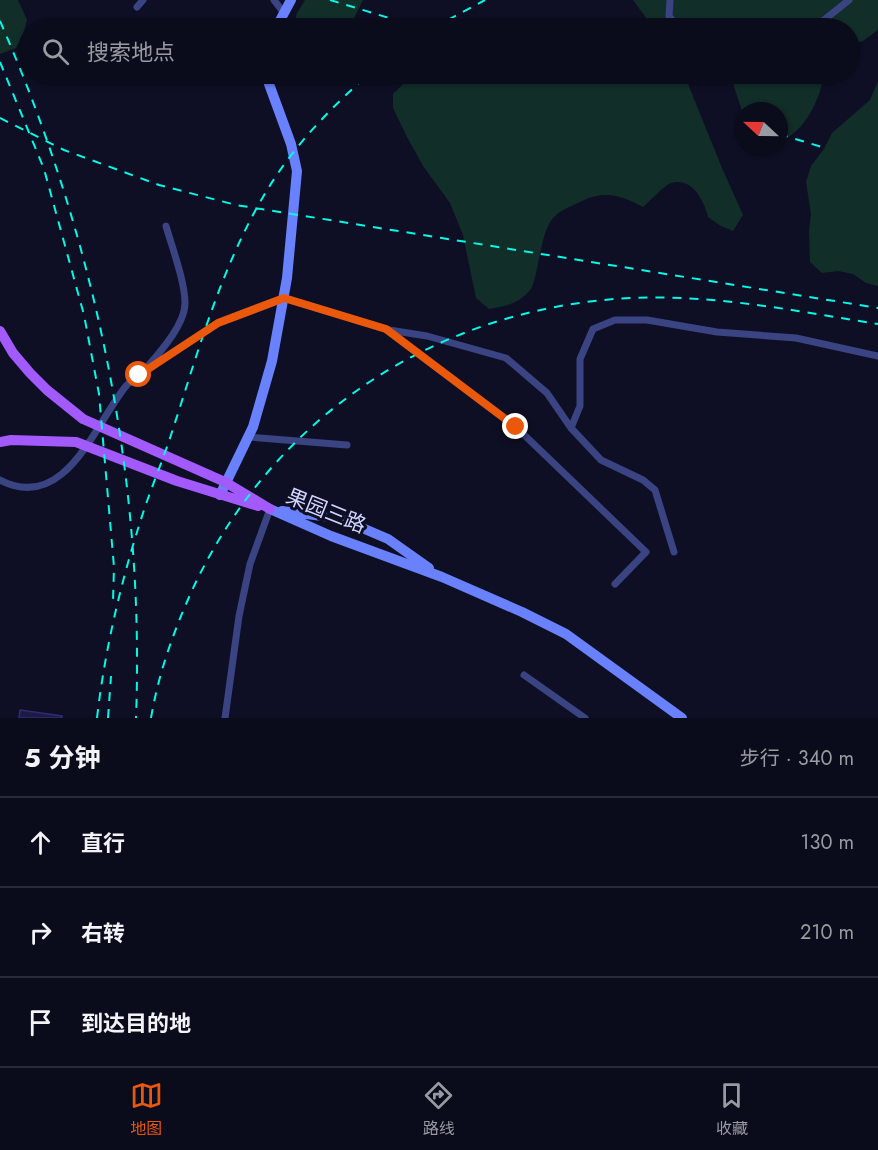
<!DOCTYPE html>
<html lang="zh">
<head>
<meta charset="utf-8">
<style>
  :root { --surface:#0a0b1b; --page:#181928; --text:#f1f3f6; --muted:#999ba3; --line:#2a2b3a; --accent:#ea580c }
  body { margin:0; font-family:Jost,"Noto Sans SC",sans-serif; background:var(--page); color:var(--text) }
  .compass { position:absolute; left:734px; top:102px; width:54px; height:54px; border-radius:50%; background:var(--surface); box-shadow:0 2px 4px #0004; rotate:292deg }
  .stop { position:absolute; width:18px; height:18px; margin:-14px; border:4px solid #ea580c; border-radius:50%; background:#fff }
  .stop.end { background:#ea580c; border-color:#fff; box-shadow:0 2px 6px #0008 }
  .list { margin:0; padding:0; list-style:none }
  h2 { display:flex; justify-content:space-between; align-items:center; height:78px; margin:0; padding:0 24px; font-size:26px }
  h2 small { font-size:20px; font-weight:400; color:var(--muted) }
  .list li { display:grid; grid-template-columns:39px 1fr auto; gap:18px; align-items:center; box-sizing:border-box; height:90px; padding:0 24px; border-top:2px solid var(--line) }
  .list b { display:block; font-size:22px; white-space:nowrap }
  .list em { font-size:20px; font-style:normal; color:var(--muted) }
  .icon { flex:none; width:33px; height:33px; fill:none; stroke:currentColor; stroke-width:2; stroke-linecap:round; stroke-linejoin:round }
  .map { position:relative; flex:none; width:878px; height:718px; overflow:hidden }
  .search { position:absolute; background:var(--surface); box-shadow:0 2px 4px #0004; left:18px; right:18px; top:18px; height:66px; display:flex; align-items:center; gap:15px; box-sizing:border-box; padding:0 21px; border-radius:33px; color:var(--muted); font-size:22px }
  .sheet { height:348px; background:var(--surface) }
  nav { display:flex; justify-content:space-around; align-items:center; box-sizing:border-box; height:84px; border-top:2px solid var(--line); background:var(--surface); font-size:16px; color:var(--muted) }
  nav a { display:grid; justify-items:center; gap:3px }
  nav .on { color:var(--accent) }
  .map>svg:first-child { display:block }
</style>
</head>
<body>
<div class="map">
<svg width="878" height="718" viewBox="0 0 878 718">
  <rect width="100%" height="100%" fill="#0e0f24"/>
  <path fill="#122e28" d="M0,0H18L27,20L23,34L16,48L0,54Z
    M305,0H363L349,28H293L297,13Z
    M633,0H878V30L863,41L850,44V28H656L652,26Z
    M431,74H684L722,168L743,215L733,231L721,226L708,217C704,200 691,175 669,184C664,186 649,202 643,207C621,195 604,190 582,201C572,206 562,209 554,217C544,226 540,255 537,269C535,276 534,285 530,290C519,304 505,306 489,309L476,298L463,235L450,203L423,166L407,137L393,108V94L406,81Z
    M730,74H824C820,100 805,132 779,142V111H743V114Z
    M878,81V286L866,283L853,274L838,271L822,273L810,262L809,230L811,214L806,182L811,166L824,149L832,133L870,100Z"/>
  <path fill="#1c1b45" stroke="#2e2d70" stroke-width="1.5" d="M20,710L62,716V718H19Z"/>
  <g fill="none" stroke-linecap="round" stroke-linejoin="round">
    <path stroke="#3a4482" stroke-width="7" d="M274,0L284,13
      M670,0L669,16L679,28
      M137,7L143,0
      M814,28L849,0
      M389,330L427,336L506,358L547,393L571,428L601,460L643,480L655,490L674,552
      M148,366C161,351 185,324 185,303C185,282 172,247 166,226
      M139,375L218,323L284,298L386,329L516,427L646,552L615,584
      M571,428L580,406V359L593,329L615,320H647L717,332L796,338L878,356
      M249,437L347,445
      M0,480C65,514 95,424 126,386C130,381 136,378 140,374
      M524,675L585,718
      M225,718L239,616L250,564L270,509"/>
    <path stroke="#6a81fe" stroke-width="10" d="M276,28L291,0
      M220,495L253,427L272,361L287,278L297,171L291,144L269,84L268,74
      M270,509L331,536L442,577L522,612L566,634L682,718
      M282,511L339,518L388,539L429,568"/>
    <path stroke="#a35afd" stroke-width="10" d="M0,331L13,353L30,373L47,390L83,419L225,482L270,509
      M0,442L11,440L76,442L177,481L258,506"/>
    <path stroke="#02fae6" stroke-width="2" stroke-dasharray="9 8" stroke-linecap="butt" d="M330,0L422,28
      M0,21C96,240 145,479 136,718
      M433,28L485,0
      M0,62L44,169L84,315L99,394L114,567L113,601
      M0,118L64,150L159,185L236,205L878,308
      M779,134L822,147
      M97,718C105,648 122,577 144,510C152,486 162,462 170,438C197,356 219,272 263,197C290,150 329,109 369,74
      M108,718L111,676
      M151,718C159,671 175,627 195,584C278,412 439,308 630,298C713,294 796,311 878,324"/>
  </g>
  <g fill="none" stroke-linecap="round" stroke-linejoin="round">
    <path stroke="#ea580c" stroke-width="8" d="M139,375L218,323L284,298L386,329L516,427"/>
  </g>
  <g text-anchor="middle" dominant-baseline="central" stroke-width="6" stroke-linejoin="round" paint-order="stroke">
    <g font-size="21" fill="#d2d5ff" stroke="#0e0f24">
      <text transform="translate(326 511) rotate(22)">果园三路</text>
    </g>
  </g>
</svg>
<svg class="compass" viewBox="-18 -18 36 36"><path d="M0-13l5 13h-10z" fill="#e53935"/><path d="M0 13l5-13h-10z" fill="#999ba3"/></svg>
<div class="stop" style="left:139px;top:375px"></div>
<div class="stop end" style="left:516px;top:427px"></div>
<div class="search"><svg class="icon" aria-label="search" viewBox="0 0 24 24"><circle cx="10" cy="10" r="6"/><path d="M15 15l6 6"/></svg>搜索地点</div>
</div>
<section class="sheet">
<h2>5 分钟<small>步行 · 340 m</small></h2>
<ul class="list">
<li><svg class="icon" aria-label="ahead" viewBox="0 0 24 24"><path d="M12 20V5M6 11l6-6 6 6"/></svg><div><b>直行</b></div><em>130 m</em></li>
<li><svg class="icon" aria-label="right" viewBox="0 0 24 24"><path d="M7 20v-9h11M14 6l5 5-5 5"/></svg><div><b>右转</b></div><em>210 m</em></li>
<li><svg class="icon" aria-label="arrive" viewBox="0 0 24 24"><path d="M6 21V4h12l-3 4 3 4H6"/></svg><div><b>到达目的地</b></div></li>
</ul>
</section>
<nav>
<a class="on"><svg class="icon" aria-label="map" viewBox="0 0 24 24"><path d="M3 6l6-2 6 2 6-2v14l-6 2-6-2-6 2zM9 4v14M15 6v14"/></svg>地图</a>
<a><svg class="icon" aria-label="directions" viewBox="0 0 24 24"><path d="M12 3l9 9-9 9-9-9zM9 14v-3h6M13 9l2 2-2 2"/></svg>路线</a>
<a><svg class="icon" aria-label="saved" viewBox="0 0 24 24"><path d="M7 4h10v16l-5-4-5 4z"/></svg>收藏</a>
</nav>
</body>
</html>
